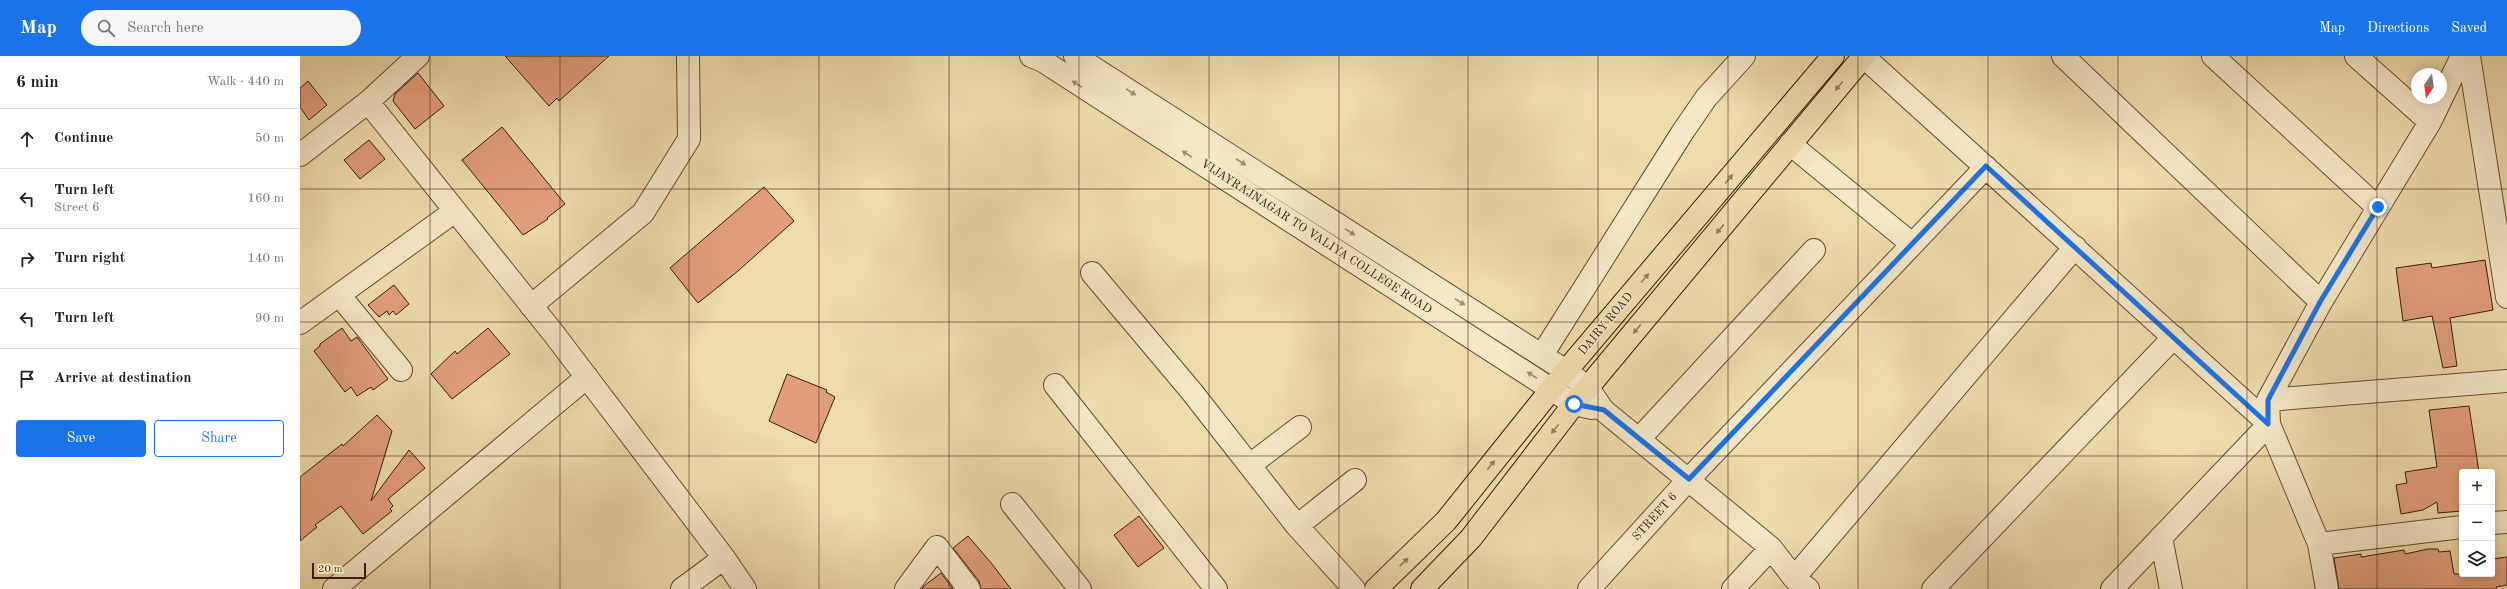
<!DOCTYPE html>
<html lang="en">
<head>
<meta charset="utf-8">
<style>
  :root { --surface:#fff; --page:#f6f6f6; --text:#222; --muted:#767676; --line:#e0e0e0; --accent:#1a73e8 }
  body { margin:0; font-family:"Old Standard TT",serif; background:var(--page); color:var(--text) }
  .controls { position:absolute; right:12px; bottom:12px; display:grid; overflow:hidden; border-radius:4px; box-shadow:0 2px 10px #0003 }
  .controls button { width:36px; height:36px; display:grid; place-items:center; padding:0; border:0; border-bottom:1px solid var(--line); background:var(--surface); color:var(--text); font:20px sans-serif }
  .compass { position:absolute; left:2111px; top:12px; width:36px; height:36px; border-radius:50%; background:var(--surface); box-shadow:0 2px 10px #0003; rotate:193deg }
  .scale { position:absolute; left:12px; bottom:10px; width:54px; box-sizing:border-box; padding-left:4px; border:2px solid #3a1e0a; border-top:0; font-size:11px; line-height:14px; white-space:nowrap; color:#3a1e0a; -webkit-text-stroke:3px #f4e8c8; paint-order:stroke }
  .stop { position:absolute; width:12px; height:12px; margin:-9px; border:3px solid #1a73e8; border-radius:50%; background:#fff }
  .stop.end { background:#1a73e8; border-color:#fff; box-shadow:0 1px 4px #0008 }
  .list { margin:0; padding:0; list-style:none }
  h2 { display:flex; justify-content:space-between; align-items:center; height:52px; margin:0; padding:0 16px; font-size:17px }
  h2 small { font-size:13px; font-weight:400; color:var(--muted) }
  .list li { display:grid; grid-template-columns:26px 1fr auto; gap:12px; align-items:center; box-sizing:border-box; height:60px; padding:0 16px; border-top:1px solid var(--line) }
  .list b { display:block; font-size:15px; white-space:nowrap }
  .list p { margin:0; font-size:13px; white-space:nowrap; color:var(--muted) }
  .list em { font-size:13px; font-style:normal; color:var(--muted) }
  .actions { display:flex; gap:8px; padding:12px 16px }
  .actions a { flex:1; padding:9px 0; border:1px solid var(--accent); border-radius:4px; text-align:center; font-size:14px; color:var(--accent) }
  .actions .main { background:var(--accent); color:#fff }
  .icon { flex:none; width:22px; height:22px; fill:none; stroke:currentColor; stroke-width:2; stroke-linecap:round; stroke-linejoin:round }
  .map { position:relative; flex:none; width:2207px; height:533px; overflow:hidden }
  header { display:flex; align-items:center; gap:24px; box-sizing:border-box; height:56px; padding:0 20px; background:var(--accent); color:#fff }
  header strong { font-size:19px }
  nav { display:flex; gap:22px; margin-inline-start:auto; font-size:14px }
  .search { width:280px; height:36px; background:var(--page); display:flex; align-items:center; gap:10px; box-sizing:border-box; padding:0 14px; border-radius:22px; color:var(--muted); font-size:15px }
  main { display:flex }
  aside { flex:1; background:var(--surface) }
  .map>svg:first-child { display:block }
</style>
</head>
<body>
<header>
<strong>Map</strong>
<div class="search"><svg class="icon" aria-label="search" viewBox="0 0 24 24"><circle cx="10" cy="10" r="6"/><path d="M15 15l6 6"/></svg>Search here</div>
<nav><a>Map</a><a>Directions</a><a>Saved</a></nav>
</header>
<main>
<aside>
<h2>6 min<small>Walk · 440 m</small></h2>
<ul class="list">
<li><svg class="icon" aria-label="ahead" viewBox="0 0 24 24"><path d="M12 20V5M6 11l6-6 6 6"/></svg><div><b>Continue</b></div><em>50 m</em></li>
<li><svg class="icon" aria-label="left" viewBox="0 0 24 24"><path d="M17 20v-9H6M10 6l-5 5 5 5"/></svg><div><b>Turn left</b><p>Street 6</p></div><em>160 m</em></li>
<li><svg class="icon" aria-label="right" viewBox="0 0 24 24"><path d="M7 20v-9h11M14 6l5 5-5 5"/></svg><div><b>Turn right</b></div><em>140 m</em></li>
<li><svg class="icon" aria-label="left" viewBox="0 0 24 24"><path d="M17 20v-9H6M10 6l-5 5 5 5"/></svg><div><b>Turn left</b></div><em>90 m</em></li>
<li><svg class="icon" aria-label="arrive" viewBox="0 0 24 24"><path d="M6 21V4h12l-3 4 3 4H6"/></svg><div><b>Arrive at destination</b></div></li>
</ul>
<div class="actions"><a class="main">Save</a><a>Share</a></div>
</aside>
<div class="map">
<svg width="2207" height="533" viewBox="0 0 2207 533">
  <rect width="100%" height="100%" fill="#eedcab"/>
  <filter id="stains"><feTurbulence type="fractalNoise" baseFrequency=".005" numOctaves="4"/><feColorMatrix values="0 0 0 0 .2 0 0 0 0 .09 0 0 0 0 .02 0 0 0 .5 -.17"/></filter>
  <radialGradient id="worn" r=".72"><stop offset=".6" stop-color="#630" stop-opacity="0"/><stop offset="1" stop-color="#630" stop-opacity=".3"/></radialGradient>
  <path fill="#e29e79" stroke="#3a1e0a" d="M205,0H309L259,45L257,42L249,50Z
    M118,17L144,50L115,73L93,45L95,38Z
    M8,25L27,49L9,64L0,51V32Z
    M202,71L265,148L247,162L248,163L223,179L162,104Z
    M69,84L85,103L60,123L44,104Z
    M464,131L494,165L438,215L398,247L370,212Z
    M2185,204L2193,254L2150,262L2157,310L2143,312L2132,260L2103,265L2096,212L2131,207L2132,212Z
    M94,229L109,248L96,259L93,255L89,259L87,255L79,261L68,249Z
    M42,272L51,285L57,281L88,323L73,334L71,331L57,340L51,331L45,336L14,295L20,290V288Z
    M188,272L210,298L152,343L131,318L155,295L157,298Z
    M487,318L527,334L526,336L535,341L516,387L469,365Z
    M2169,350L2179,416H2162V455L2138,457L2137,446L2123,454L2101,458L2096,429L2107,427L2105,416L2137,411L2129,354Z
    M77,359L92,375L71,445L109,394L125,412L88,443L93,450L90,453L92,455L63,478L41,450L15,469L17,471L0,485V421L42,388L43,390Z
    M839,460L864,492L838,511L814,479Z
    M668,480L692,508L711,533H681L679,525L653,492Z
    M2128,493H2138L2139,496L2150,495L2154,518H2192V503L2207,501V529L2196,531L2197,533H2039L2034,502L2061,498V501L2104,494L2105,498Z
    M641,517L653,533H622L624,530Z"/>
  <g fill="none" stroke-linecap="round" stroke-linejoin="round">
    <g stroke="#674e32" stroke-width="24">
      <path id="minor" d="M731,0L743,5L1274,348L1292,352
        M775,0L1266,315L1288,332L1303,354L1471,492L1494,522L1508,533
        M1563,0L1969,368L2019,488L2027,533
        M1763,0L2021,246
        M1913,0L2077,151
        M2056,0L2130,66
        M2169,0L2207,241
        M68,46L254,278L424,502L445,533
        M1490,88L1612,188
        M0,99L68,46L118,0
        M792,217L892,336L997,470L1054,533
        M39,239L101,314
        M231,250L343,157L389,83L388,0
        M0,267L155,155
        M1242,299L1382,77L1406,42L1444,0
        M755,329L916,533
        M1968,344L2207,325
        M1339,383L1514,194
        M950,409L1000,371
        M712,448L780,533
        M2192,467L2207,466
        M997,470L1055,424
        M1861,481L1871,533
        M2019,488L2162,471
        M1494,522L1775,191
        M34,533L287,321
        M382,533L424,502
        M606,533L637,491L669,533
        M1289,533L1389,423L1686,111
        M1433,533L1471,492
        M1633,533L1874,281
        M1812,533L1969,368L1968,344L2021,246L2130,66L2162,0"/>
    </g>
    <g stroke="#3a1e0a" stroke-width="24">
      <path id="major" d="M1076,533L1146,465L1266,315L1533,0
        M1122,533L1171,482L1274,348L1564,0"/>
    </g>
    <use href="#minor" stroke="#f4e8c8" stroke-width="22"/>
    <use href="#major" stroke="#eedcab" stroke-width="22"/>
  </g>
  <defs><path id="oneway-solid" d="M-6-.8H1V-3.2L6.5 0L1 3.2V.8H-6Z"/></defs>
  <g fill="#a08d72">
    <use href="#oneway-solid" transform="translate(777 28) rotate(-147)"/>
    <use href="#oneway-solid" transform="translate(831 36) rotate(33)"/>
    <use href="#oneway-solid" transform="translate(887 98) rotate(-147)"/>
    <use href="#oneway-solid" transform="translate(941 106) rotate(33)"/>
    <use href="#oneway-solid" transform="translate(1050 176) rotate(33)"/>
    <use href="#oneway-solid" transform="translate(1160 246) rotate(33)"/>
    <use href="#oneway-solid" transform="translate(1232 319) rotate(-147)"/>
  </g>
  <g fill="#947d5a">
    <use href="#oneway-solid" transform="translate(1539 30) rotate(130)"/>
    <use href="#oneway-solid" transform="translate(1429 123) rotate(-50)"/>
    <use href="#oneway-solid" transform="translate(1420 173) rotate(130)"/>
    <use href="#oneway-solid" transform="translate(1345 222) rotate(-50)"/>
    <use href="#oneway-solid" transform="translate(1337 273) rotate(130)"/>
    <use href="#oneway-solid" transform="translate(1255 373) rotate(128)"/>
    <use href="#oneway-solid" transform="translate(1191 409) rotate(-51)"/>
    <use href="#oneway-solid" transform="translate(1104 506) rotate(-44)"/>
  </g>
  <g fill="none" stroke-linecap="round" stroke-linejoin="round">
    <path stroke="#1a73e8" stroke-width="5" d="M1274,348L1304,354L1389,423L1686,110L1968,368V344L2020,246L2078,151"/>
  </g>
  <path fill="none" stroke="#3a1e0a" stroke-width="1" stroke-opacity="0.55" d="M130,0V533M260,0V533M389,0V533M519,0V533M649,0V533M779,0V533M909,0V533M1039,0V533M1168,0V533M1298,0V533M1428,0V533M1558,0V533M1688,0V533M1818,0V533M1947,0V533M2077,0V533M0,133H2207M0,266H2207M0,400H2207"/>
  <g text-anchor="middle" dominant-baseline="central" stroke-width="3" stroke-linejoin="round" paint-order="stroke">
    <g font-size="12" fill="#3a1e0a" stroke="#f4e8c8">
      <text transform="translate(1016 181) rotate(33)">VIJAYRAJNAGAR TO VALIYA COLLEGE ROAD</text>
      <text transform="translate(1306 268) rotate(-50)">DAIRY ROAD</text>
      <text transform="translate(1355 461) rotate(-48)">STREET 6</text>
    </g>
  </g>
  <rect width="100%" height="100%" filter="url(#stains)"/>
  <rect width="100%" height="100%" fill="url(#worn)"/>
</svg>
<div class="controls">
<button>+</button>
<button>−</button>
<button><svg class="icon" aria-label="layers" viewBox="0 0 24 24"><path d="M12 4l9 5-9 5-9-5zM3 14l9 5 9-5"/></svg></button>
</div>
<svg class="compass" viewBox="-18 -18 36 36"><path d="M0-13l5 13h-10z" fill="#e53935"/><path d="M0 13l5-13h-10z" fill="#767676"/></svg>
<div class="scale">20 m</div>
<div class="stop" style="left:1274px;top:348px"></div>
<div class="stop end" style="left:2078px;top:151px"></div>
</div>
</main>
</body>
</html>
